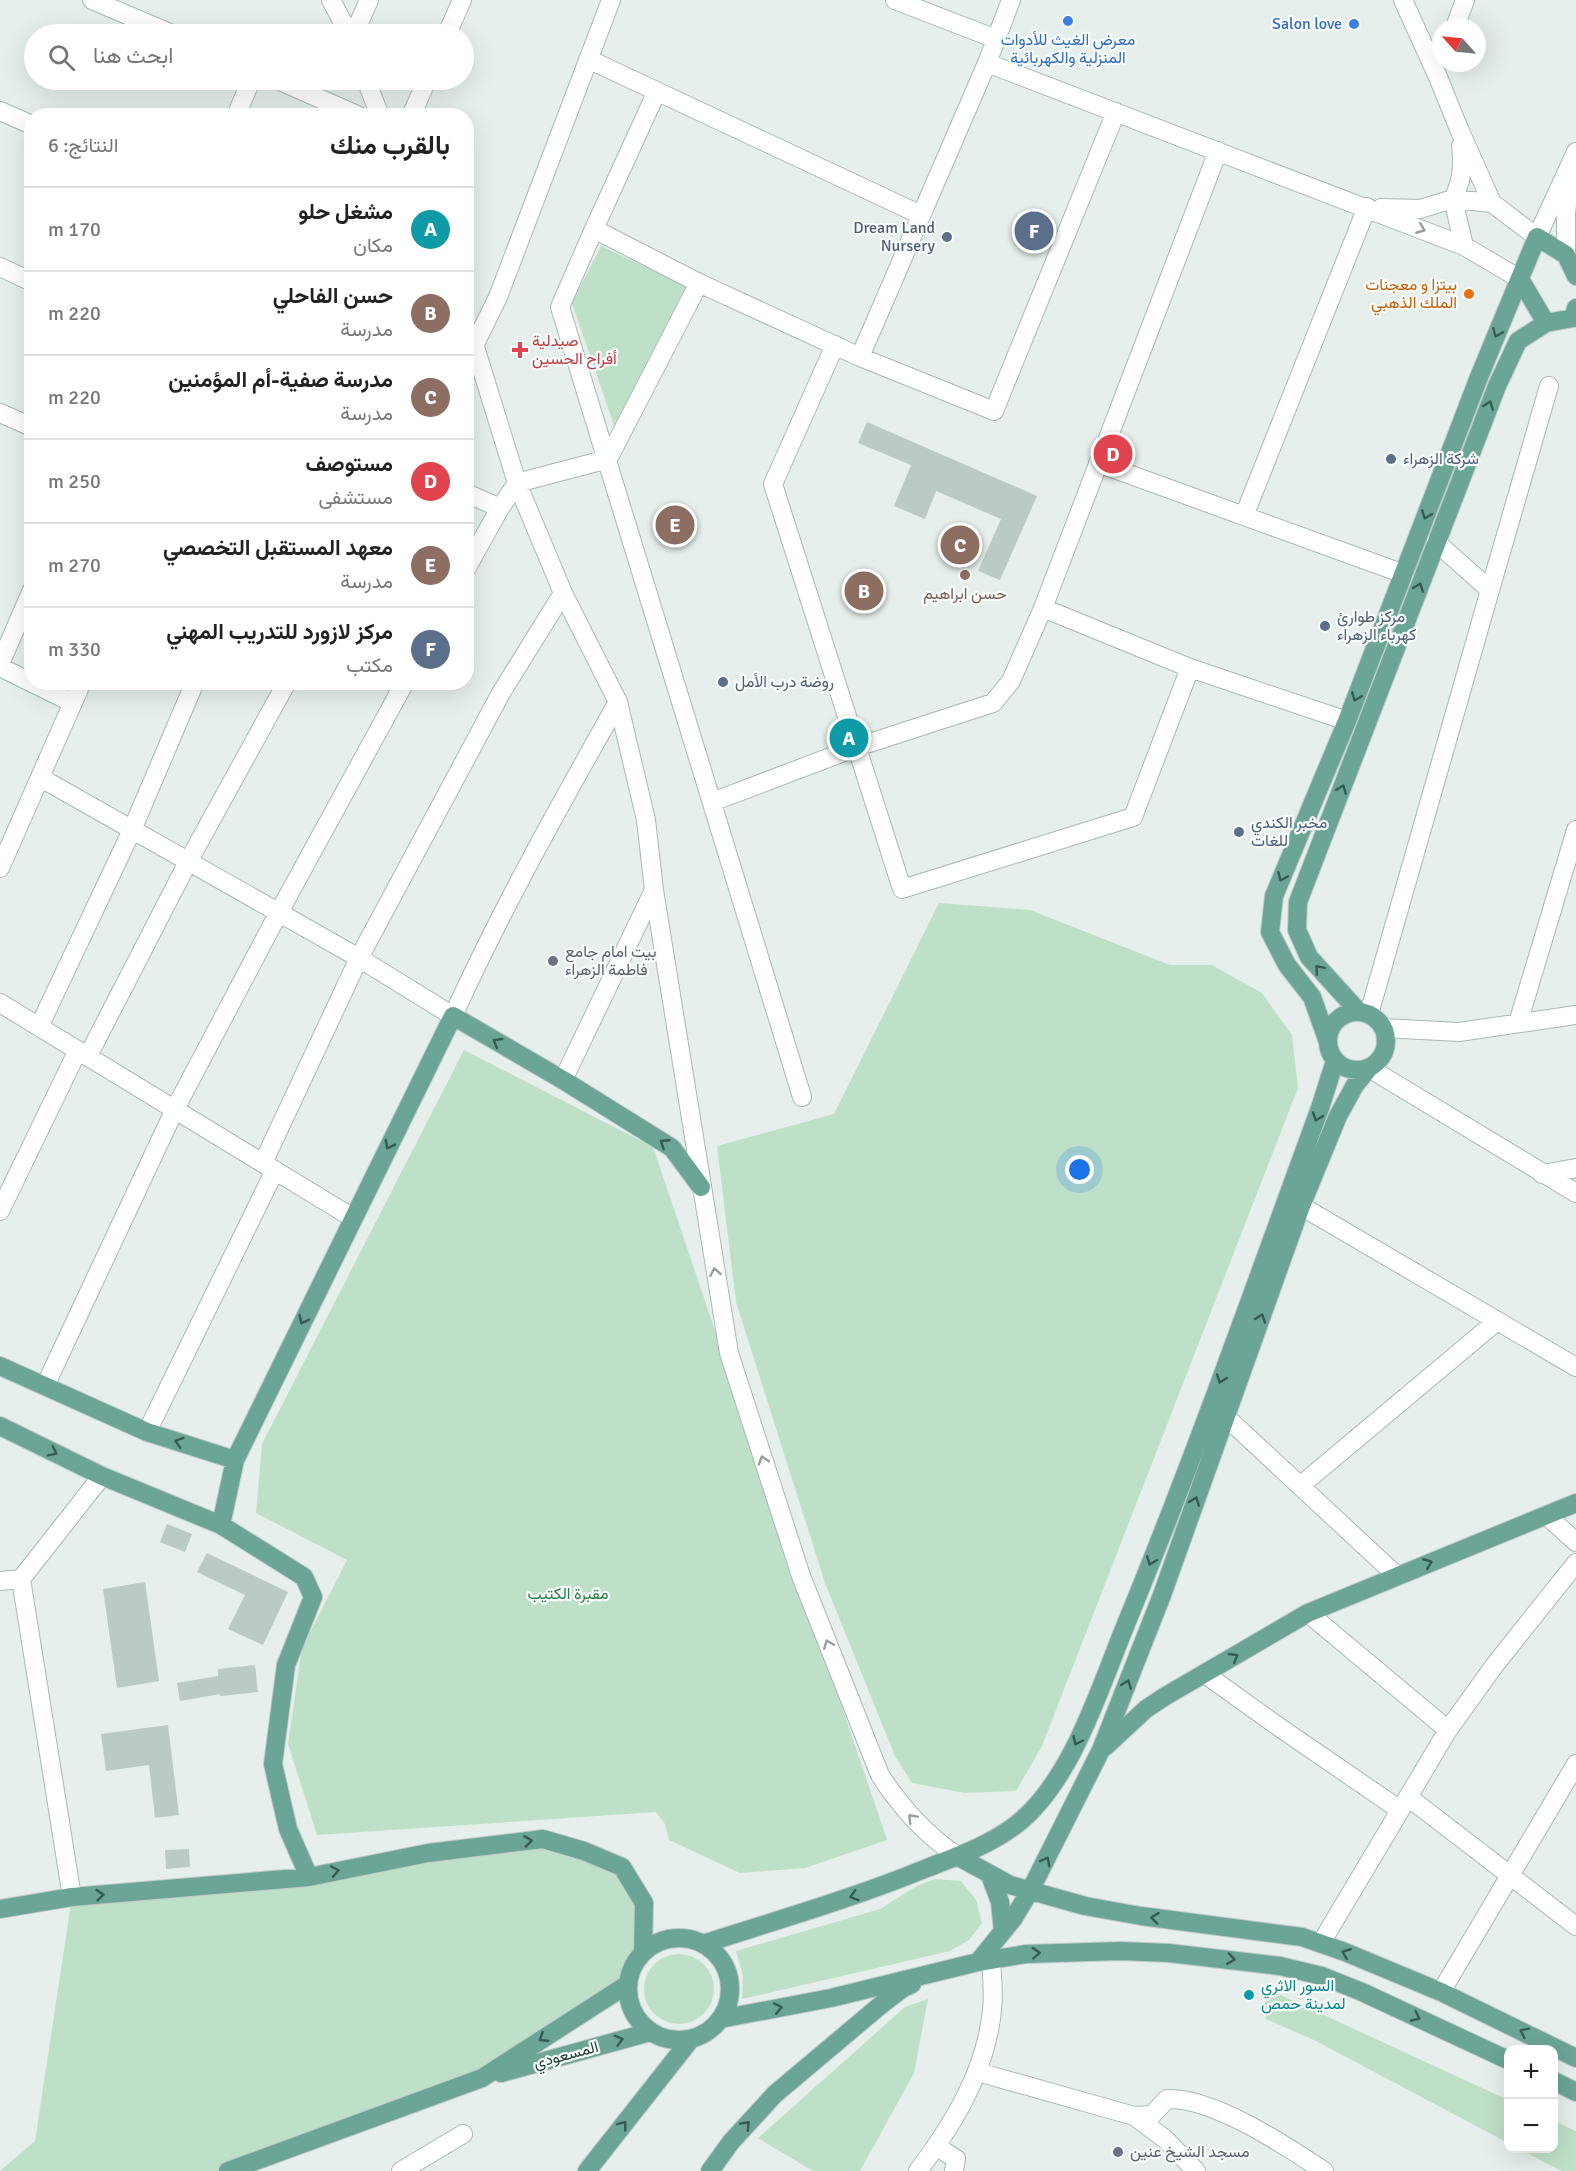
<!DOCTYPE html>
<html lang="ar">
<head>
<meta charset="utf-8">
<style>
  :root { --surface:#fff; --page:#f6f6f6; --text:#222; --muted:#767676; --line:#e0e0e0; --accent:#d93025 }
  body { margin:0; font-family:Signika,Vazirmatn,sans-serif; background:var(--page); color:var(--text); direction:rtl }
  .controls { position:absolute; right:18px; bottom:18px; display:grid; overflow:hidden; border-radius:12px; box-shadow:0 6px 24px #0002 }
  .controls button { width:54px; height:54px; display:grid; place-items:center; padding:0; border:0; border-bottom:2px solid var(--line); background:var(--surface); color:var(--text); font:30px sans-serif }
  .compass { position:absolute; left:1432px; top:18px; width:54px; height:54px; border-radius:50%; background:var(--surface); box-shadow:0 6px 24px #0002; rotate:297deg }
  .you { position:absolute; left:1080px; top:1170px; width:21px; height:21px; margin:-15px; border:4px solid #fff; border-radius:50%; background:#1a73e8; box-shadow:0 0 0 9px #1a73e833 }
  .badge { display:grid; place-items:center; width:39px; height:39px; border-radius:50%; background:var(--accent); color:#fff; font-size:20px; font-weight:700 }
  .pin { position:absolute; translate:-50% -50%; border:3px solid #fff; box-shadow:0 2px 6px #0006 }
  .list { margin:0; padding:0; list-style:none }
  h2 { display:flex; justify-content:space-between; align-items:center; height:78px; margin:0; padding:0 24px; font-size:26px }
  h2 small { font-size:20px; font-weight:400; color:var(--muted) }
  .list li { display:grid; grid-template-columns:39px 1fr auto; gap:18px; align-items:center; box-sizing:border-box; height:84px; padding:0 24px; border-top:2px solid var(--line) }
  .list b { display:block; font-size:22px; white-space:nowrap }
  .list p { margin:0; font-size:20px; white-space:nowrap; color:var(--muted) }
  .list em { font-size:20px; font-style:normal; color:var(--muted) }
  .icon { flex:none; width:33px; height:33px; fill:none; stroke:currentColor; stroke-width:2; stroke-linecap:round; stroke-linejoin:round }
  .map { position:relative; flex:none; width:1576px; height:2171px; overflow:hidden; direction:ltr }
  .search { position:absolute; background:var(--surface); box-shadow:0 6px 24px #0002; left:24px; top:24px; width:450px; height:66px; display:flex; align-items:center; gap:15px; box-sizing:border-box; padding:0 21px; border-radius:33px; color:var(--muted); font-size:22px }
  .panel { position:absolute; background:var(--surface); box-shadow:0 6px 24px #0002; left:24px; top:108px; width:450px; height:582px; border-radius:24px; direction:rtl }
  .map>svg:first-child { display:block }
</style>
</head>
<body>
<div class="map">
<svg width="1576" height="2171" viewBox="0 0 1576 2171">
  <rect width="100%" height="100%" fill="#e6efeb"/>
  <path fill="#bfe0c8" d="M601,246L686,286L615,428L572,303Z
    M939,903L1030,910L1170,965H1212L1262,993L1292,1035L1298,1088L1042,1746L1016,1791L965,1793L912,1783L895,1756L825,1583L736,1302L717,1146L834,1114Z
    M464,1050L653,1147L887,1840L805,1868L740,1873L669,1840L665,1824L656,1812L317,1835L288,1744L302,1648L347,1560L256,1513L262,1444Z
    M543,1839L622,1867L644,1903L643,1952L633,1967L628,1984L482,2078L228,2171H0L35,2141L72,1897Z
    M935,1879L961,1881L976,1900L982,1923L969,1940L950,1951L742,1999L743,1975L736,1951L880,1909L917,1886Z
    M644 1989a35 35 0 1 1 70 0a35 35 0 1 1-70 0Z
    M1274,1992L1508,2100V2143L1316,2041L1266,2019L1263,2005Z
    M928,1999L914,2073L860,2171H813L758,2138L905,2007Z
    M1554,2121L1576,2131V2171H1561L1519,2149L1554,2148Z"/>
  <path fill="#bbcac4" d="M867,422L1037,496L1000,580L978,571L1001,519L936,491L925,519L894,506L911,465L858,443Z
    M167,1524L192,1534L185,1552L160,1542Z
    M207,1553L288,1592L263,1645L228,1629L245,1595L197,1572Z
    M145,1582L159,1681L117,1688L103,1589Z
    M255,1665L258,1692L220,1696V1694L180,1701L177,1683L218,1676V1669Z
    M168,1725L179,1815L155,1818L149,1765L106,1771L101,1734Z
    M189,1849L190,1867L166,1869L165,1850Z"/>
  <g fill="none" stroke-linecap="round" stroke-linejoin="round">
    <g stroke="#a8b8b2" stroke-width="20">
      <path id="minor" d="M92,0L172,34
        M331,0L349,34
        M895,0L996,39
        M1403,0L1438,77L1459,129L1492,203L1537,237L1576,152
        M1455,27L1465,0
        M354,34L369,0
        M447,34L462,0
        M588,59L921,215
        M987,63L1464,246L1520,279
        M278,80L359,116
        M366,80L380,116
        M657,91L594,229L560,307L802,1097
        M0,111L32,125
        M236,116L251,80
        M411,116L427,80
        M1461,146C1464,166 1462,182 1453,199L1464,246
        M1381,208L1420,209L1453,199L1492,203
        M594,229L699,283L860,357L994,411L1116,112
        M1566,255V213L1570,179
        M0,267L32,282
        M466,328L475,347L517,483L563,593L618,702L646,820L654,890L729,1353L801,1576L880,1775C901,1808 925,1834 957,1856
        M835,345L773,484L902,889L1133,817L1190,668
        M860,357L987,63L1011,0
        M466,362L498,297L611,0
        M0,413L32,427
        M1098,463L1404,574
        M466,493L500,508
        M1244,516L1367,207
        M466,569L500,508L517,483L608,459L699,283
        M1490,590L1549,386
        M1043,608L1190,668L1347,721
        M0,664L32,590
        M0,667L73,703
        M41,778L359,958L453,1016C502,908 560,805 618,702
        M712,802L857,747L993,703L1011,681L1043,608L1218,151
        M0,868L82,682
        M0,1003L353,1218
        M1369,1014L1490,590L1436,542
        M1518,1023L1576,830
        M39,1027L132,830L195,682
        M1383,1028L1459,1032L1576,1015
        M88,1056L188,862L287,682
        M1369,1068L1576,1193
        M563,1080L654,890
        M263,1163L359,958L501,693L563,593
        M1542,1174L1576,1168
        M1301,1206L1576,1367
        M0,1211L78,1050
        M45,1386L175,1109L278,914L405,682
        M1226,1417L1397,1576
        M147,1432L275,1170
        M1300,1486L1497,1321
        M1546,1515L1576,1542
        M0,1581L21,1579
        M1308,1613L1448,1730
        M1205,1674L1279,1727L1400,1810
        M1408,1797L1576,1926
        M72,1897L21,1579L102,1476
        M1321,1943L1448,1730L1494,1666L1576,1563
        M1441,1992L1576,1764
        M978,2072L1134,2116L1165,2139L1196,2171
        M1134,2116L1152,2115L1167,2099C1213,2097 1286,2146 1324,2171
        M936,2146L956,2159L954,2171
        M401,2171L463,2134
        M918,2171C954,2123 986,2071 992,2010C994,1994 992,1976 991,1960"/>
    </g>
    <g stroke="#c2cac8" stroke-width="20">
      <path id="major" d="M1520,279L1546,323L1573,318L1576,308
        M1359,1012L1309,957L1297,930L1298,902L1497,386L1518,341L1546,323
        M1328 1041a29 29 0 1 1 58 0a29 29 0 1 1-58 0Z
        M1328,1042L1312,997L1287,965L1270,932L1274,896L1347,721L1479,377L1537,237L1566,255L1576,276
        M0,1366L147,1432L235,1460
        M0,1426L102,1476L221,1525
        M1105,1747L1146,1709L1164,1697L1308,1613L1576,1503
        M957,1856L1010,1885L1085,1906L1141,1916L1302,1937L1345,1952L1441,1992L1576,2058
        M990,1875L1000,1902L1003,1931
        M309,1877L288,1829L273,1764L286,1665L313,1597L304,1577L221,1525L235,1460L453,1016L563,1080L672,1148L701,1187
        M0,1909L72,1897L309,1877L428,1853L543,1839L584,1851L622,1867L644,1903L643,1952
        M628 1989a51 51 0 1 1 102 0a51 51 0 1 1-102 0Z
        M703,1944C778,1920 854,1898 927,1868C958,1856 990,1845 1017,1824C1072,1781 1100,1687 1126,1624C1196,1454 1257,1280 1320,1108L1335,1061
        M978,1962L1013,1919L1030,1891L1101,1750L1162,1595L1301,1206L1338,1116L1355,1085L1369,1068
        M720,2019L831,1998L978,1962L1026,1954L1121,1951L1169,1953L1280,1966L1322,1976L1362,1992L1508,2060
        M501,2073L650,2032
        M1554,2081L1576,2092
        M228,2171L482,2078L628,1984
        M587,2171L691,2039
        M710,2171L731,2142L775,2094L882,2004L903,1988L912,1984"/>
    </g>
    <use href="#minor" stroke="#fff" stroke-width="18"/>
    <use href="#major" stroke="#6aa596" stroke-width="18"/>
  </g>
  <defs><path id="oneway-chevron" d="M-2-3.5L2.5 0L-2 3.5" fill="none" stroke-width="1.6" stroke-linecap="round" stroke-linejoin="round" transform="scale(1.5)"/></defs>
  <g stroke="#92a09c">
    <use href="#oneway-chevron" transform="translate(1421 229) rotate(22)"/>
    <use href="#oneway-chevron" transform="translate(715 1272) rotate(-100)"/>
    <use href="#oneway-chevron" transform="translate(763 1460) rotate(-108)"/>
    <use href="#oneway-chevron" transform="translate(828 1644) rotate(-112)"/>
    <use href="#oneway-chevron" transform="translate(912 1818) rotate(-133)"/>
  </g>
  <g stroke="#365b51">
    <use href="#oneway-chevron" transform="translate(1497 333) rotate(113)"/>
    <use href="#oneway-chevron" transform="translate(1489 405) rotate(-69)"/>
    <use href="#oneway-chevron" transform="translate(1426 515) rotate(111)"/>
    <use href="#oneway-chevron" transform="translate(1419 587) rotate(-69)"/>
    <use href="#oneway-chevron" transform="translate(1356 697) rotate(111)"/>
    <use href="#oneway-chevron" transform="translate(1342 789) rotate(-69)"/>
    <use href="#oneway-chevron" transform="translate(1282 877) rotate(113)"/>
    <use href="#oneway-chevron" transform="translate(1319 969) rotate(-131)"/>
    <use href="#oneway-chevron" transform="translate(497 1042) rotate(-150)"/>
    <use href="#oneway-chevron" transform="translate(1317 1117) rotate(110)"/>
    <use href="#oneway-chevron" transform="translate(664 1143) rotate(-147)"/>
    <use href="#oneway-chevron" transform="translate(389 1145) rotate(117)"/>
    <use href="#oneway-chevron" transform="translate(1261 1318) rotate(-70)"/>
    <use href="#oneway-chevron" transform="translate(303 1320) rotate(116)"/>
    <use href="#oneway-chevron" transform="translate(1221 1379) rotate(110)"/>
    <use href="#oneway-chevron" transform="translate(179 1442) rotate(-162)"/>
    <use href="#oneway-chevron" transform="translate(53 1452) rotate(26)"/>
    <use href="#oneway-chevron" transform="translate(1195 1501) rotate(-70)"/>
    <use href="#oneway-chevron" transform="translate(1151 1561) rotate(111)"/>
    <use href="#oneway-chevron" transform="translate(1428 1563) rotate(-22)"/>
    <use href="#oneway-chevron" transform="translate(1234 1657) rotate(-31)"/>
    <use href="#oneway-chevron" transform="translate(1127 1684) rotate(-69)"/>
    <use href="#oneway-chevron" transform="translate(1077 1741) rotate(115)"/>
    <use href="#oneway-chevron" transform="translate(528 1841) rotate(-7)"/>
    <use href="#oneway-chevron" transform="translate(1046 1861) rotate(-62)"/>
    <use href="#oneway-chevron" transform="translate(335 1871) rotate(-11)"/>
    <use href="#oneway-chevron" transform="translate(100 1895) rotate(-5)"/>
    <use href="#oneway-chevron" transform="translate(854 1896) rotate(162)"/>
    <use href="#oneway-chevron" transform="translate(1155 1918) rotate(-173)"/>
    <use href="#oneway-chevron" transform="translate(1036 1953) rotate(-3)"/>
    <use href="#oneway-chevron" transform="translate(1346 1953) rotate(-158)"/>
    <use href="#oneway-chevron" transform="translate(1231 1959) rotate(8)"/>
    <use href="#oneway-chevron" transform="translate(778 2008) rotate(-11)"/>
    <use href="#oneway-chevron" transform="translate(1416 2017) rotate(25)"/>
    <use href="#oneway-chevron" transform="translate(1524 2032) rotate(-154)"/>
    <use href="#oneway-chevron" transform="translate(543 2038) rotate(147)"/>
    <use href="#oneway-chevron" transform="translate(619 2040) rotate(-15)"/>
    <use href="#oneway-chevron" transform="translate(623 2125) rotate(-52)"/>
    <use href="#oneway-chevron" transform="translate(746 2125) rotate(-47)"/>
  </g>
  <g fill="#3f7fe0" stroke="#f7fbf9" stroke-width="2">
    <circle cx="1068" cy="21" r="6"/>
    <circle cx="1354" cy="24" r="6"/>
  </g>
  <g fill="#5c6f8a" stroke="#f7fbf9" stroke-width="2">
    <circle cx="947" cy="237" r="6"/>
    <circle cx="1391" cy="459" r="6"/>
    <circle cx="1325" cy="626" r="6"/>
    <circle cx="723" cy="682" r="6"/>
    <circle cx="1239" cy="832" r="6"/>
  </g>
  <circle fill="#e8710a" stroke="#f7fbf9" stroke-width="2" cx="1469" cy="294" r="6"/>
  <path fill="#e0444e" stroke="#f7fbf9" stroke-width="2" d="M517 341h6v6h6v6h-6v6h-6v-6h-6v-6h6z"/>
  <circle fill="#8d6e63" stroke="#f7fbf9" stroke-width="2" cx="965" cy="575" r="6"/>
  <g fill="#6b7280" stroke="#f7fbf9" stroke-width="2">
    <circle cx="553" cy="961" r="6"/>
    <circle cx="1118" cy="2152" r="6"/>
  </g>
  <circle fill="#0f9aa8" stroke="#f7fbf9" stroke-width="2" cx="1249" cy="1995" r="6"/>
  <g text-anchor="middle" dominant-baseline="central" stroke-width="4.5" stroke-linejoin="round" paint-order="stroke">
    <g font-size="16" fill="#366cbe" stroke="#f7fbf9" text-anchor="end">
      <text x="1342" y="24">Salon love</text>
      <text x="1068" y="40" text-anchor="middle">معرض الغيث للأدوات<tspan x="1068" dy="18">المنزلية والكهربائية</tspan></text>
    </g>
    <g font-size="16" fill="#4e5e75" stroke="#f7fbf9" text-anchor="start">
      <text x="935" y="228" text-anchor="end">Dream Land<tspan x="935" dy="18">Nursery</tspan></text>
      <text x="1403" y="459">شركة الزهراء</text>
      <text x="1337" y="617">مركز طوارئ<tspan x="1337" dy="18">كهرباء الزهراء</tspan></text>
      <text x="735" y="682">روضة درب الأمل</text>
      <text x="1251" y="823">مخبر الكندي<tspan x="1251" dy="18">للغات</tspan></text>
    </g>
    <g font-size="16" fill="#c56008" stroke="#f7fbf9" text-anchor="end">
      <text x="1457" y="285">بيتزا و معجنات<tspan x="1457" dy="18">الملك الذهبي</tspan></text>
    </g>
    <g font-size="16" fill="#be3a42" stroke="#f7fbf9" text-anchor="start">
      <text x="532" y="341">صيدلية<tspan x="532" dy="18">أفراح الحسين</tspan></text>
    </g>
    <g font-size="16" fill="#785e54" stroke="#f7fbf9">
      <text x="965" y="594">حسن ابراهيم</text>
    </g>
    <g font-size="16" fill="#5b616d" stroke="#f7fbf9" text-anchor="start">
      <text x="565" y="952">بيت امام جامع<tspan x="565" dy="18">فاطمة الزهراء</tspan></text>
      <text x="1130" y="2152">مسجد الشيخ عنين</text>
    </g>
    <g font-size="16" fill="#2d7a4b" stroke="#f7fbf9">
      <text x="568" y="1594">مقبرة الكتيب</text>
    </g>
    <g font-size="16" fill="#0d838f" stroke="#f7fbf9" text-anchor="start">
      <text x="1261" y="1986">السور الاثري<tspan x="1261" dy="18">لمدينة حمص</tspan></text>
    </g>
    <g font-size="16" fill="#24423a" stroke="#f7fbf9">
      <text transform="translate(566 2055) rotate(-15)">المسعودي</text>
    </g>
  </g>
</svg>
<div class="controls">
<button>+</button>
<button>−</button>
</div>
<svg class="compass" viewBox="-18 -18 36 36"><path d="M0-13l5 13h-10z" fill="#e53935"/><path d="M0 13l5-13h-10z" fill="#767676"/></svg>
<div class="you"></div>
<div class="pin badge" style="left:849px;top:738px;background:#0f9aa8">A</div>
<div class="pin badge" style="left:864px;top:591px;background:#8d6e63">B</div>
<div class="pin badge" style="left:960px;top:545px;background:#8d6e63">C</div>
<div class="pin badge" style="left:1113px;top:454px;background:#e0444e">D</div>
<div class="pin badge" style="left:675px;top:525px;background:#8d6e63">E</div>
<div class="pin badge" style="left:1034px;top:231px;background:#5c6f8a">F</div>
<div class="search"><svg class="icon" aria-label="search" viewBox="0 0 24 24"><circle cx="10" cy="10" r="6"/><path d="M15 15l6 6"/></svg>ابحث هنا</div>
<section class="panel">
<h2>بالقرب منك<small>النتائج: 6</small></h2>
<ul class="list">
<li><span class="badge" style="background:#0f9aa8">A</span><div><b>مشغل حلو</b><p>مكان</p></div><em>170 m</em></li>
<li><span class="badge" style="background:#8d6e63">B</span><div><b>حسن الفاحلي</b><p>مدرسة</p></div><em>220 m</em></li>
<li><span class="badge" style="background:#8d6e63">C</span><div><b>مدرسة صفية-أم المؤمنين</b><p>مدرسة</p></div><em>220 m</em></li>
<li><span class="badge" style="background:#e0444e">D</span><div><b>مستوصف</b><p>مستشفى</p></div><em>250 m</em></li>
<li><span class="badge" style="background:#8d6e63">E</span><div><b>معهد المستقبل التخصصي</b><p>مدرسة</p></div><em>270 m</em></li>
<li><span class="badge" style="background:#5c6f8a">F</span><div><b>مركز لازورد للتدريب المهني</b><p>مكتب</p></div><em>330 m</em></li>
</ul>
</section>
</div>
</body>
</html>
